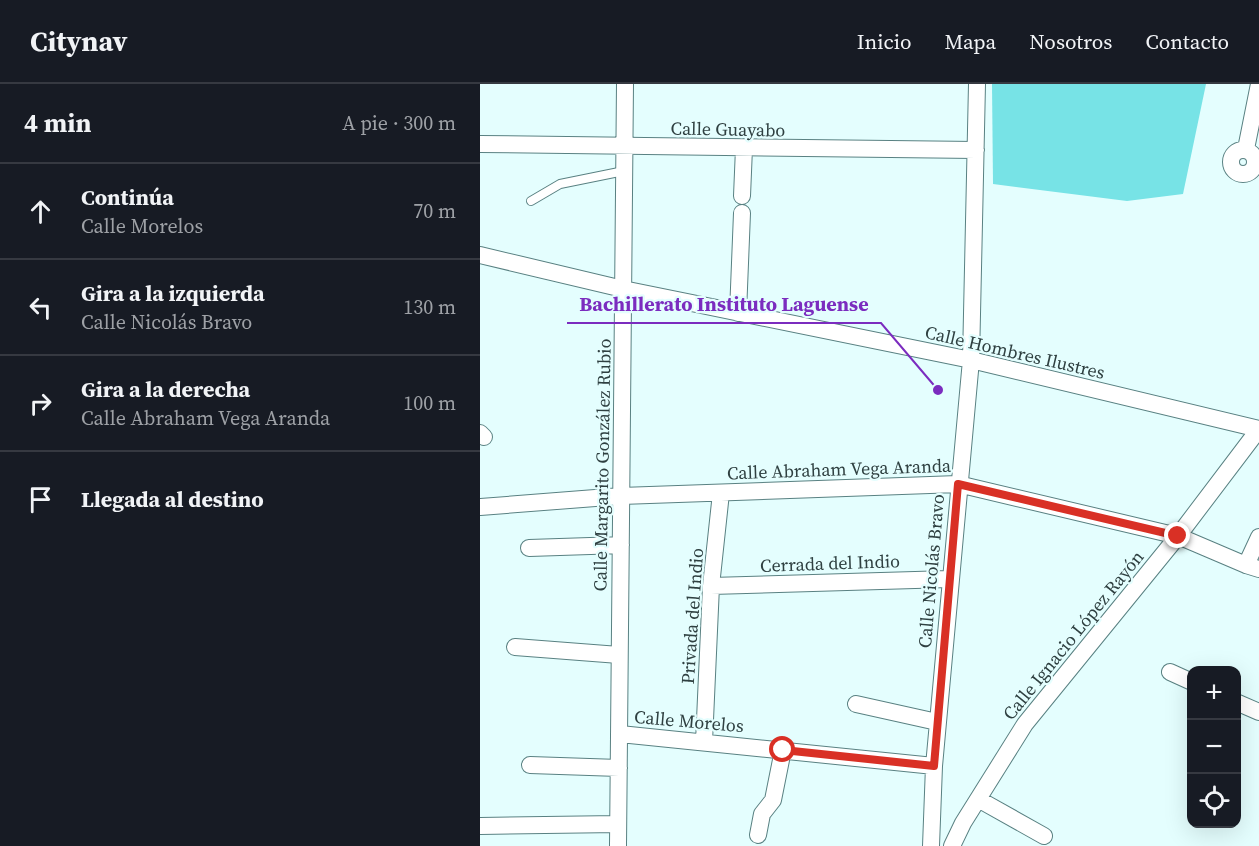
<!DOCTYPE html>
<html lang="es">
<head>
<meta charset="utf-8">
<style>
  :root { --surface:#171b24; --page:#242831; --text:#f1f3f6; --muted:#9ea1a6; --line:#363941 }
  body { margin:0; font-family:"Source Serif 4",serif; background:var(--page); color:var(--text) }
  .controls { position:absolute; right:18px; bottom:18px; display:grid; overflow:hidden; border-radius:12px; box-shadow:0 6px 24px #0002 }
  .controls button { width:54px; height:54px; display:grid; place-items:center; padding:0; border:0; border-bottom:2px solid var(--line); background:var(--surface); color:var(--text); font:30px sans-serif }
  .stop { position:absolute; width:18px; height:18px; margin:-14px; border:4px solid #d93025; border-radius:50%; background:#fff }
  .stop.end { background:#d93025; border-color:#fff; box-shadow:0 2px 6px #0008 }
  .list { margin:0; padding:0; list-style:none }
  h2 { display:flex; justify-content:space-between; align-items:center; height:78px; margin:0; padding:0 24px; font-size:26px }
  h2 small { font-size:20px; font-weight:400; color:var(--muted) }
  .list li { display:grid; grid-template-columns:39px 1fr auto; gap:18px; align-items:center; box-sizing:border-box; height:96px; padding:0 24px; border-top:2px solid var(--line) }
  .list b { display:block; font-size:22px; white-space:nowrap }
  .list p { margin:0; font-size:20px; white-space:nowrap; color:var(--muted) }
  .list em { font-size:20px; font-style:normal; color:var(--muted) }
  .icon { flex:none; width:33px; height:33px; fill:none; stroke:currentColor; stroke-width:2; stroke-linecap:round; stroke-linejoin:round }
  .map { position:relative; flex:none; width:779px; height:762px; overflow:hidden }
  header { display:flex; align-items:center; gap:36px; box-sizing:border-box; height:84px; padding:0 30px; background:var(--surface); border-bottom:2px solid var(--line) }
  header strong { font-size:28px }
  nav { display:flex; gap:33px; margin-inline-start:auto; font-size:21px }
  main { display:flex }
  aside { flex:1; background:var(--surface) }
  .map>svg:first-child { display:block }
</style>
</head>
<body>
<header>
<strong>Citynav</strong>
<nav><a>Inicio</a><a>Mapa</a><a>Nosotros</a><a>Contacto</a></nav>
</header>
<main>
<aside>
<h2>4 min<small>A pie · 300 m</small></h2>
<ul class="list">
<li><svg class="icon" aria-label="ahead" viewBox="0 0 24 24"><path d="M12 20V5M6 11l6-6 6 6"/></svg><div><b>Continúa</b><p>Calle Morelos</p></div><em>70 m</em></li>
<li><svg class="icon" aria-label="left" viewBox="0 0 24 24"><path d="M17 20v-9H6M10 6l-5 5 5 5"/></svg><div><b>Gira a la izquierda</b><p>Calle Nicolás Bravo</p></div><em>130 m</em></li>
<li><svg class="icon" aria-label="right" viewBox="0 0 24 24"><path d="M7 20v-9h11M14 6l5 5-5 5"/></svg><div><b>Gira a la derecha</b><p>Calle Abraham Vega Aranda</p></div><em>100 m</em></li>
<li><svg class="icon" aria-label="arrive" viewBox="0 0 24 24"><path d="M6 21V4h12l-3 4 3 4H6"/></svg><div><b>Llegada al destino</b></div></li>
</ul>
</aside>
<div class="map">
<svg width="779" height="762" viewBox="0 0 779 762">
  <rect width="100%" height="100%" fill="#e4fefe"/>
  <path fill="#77e3e6" d="M512,0H726L703,110L647,117L513,100Z"/>
  <g fill="none" stroke-linecap="round" stroke-linejoin="round">
    <g stroke="#598182" stroke-width="10">
      <path id="lane" d="M51,117L80,100L144,87"/>
    </g>
    <g stroke="#598182" stroke-width="18">
      <path id="street" d="M0,60L496,66
        M766,65L779,0
        M751 78a12 12 0 1 1 24 0a12 12 0 1 1-24 0Z
        M262,112L264,64
        M0,171L143,205L491,276L779,345L698,452L545,640L483,739L472,762
        M258,229L262,129
        M0,349L4,353
        M0,423L141,412L478,400L698,452L766,481L779,485
        M49,464L141,461
        M766,481L779,453
        M231,502L469,495
        M35,563L139,571
        M690,588L712,598
        M756,618L779,628
        M376,620L457,638
        M140,650L454,682
        M224,658L231,502L241,409
        M50,681L139,684
        M498,715L564,752
        M0,742L138,740
        M278,751L282,730L293,716L303,666
        M138,762L145,0
        M451,762L454,682L491,276L497,0"/>
    </g>
    <use href="#lane" stroke="#fff" stroke-width="8"/>
    <use href="#street" stroke="#fff" stroke-width="16"/>
  </g>
  <g fill="none" stroke-linecap="round" stroke-linejoin="round">
    <path stroke="#d93025" stroke-width="8" d="M303,666L454,682L478,400L698,452"/>
  </g>
  <g text-anchor="middle" dominant-baseline="central" stroke-width="4.5" stroke-linejoin="round" paint-order="stroke">
    <g font-size="18" fill="#2f4041" stroke="#e4fefe">
      <text transform="translate(248 45) rotate(1)">Calle Guayabo</text>
      <text transform="translate(535 268) rotate(13)">Calle Hombres Ilustres</text>
      <text transform="translate(122 381) rotate(-89)">Calle Margarito González Rubio</text>
      <text transform="translate(359 385) rotate(-2)">Calle Abraham Vega Aranda</text>
      <text transform="translate(350 479) rotate(-2)">Cerrada del Indio</text>
      <text transform="translate(451 487) rotate(-85)">Calle Nicolás Bravo</text>
      <text transform="translate(212 532) rotate(-86)">Privada del Indio</text>
      <text transform="translate(593 551) rotate(-51)">Calle Ignacio López Rayón</text>
      <text transform="translate(209 637) rotate(5)">Calle Morelos</text>
    </g>
  </g>
  <path fill="none" stroke="#7b2cbf" stroke-width="2" d="M458 306L401 239H87"/>
  <circle fill="#7b2cbf" stroke="#e4fefe" stroke-width="2" cx="458" cy="306" r="6"/>
  <g font-size="20" text-anchor="middle" font-weight="bold" fill="#7b2cbf" stroke="#e4fefe" stroke-width="4.5" stroke-linejoin="round" paint-order="stroke">
    <text x="244" y="227">Bachillerato Instituto Laguense</text>
  </g>
</svg>
<div class="controls">
<button>+</button>
<button>−</button>
<button><svg class="icon" aria-label="locate" viewBox="0 0 24 24"><circle cx="12" cy="12" r="6"/><path d="M12 2v4M12 18v4M2 12h4M18 12h4"/></svg></button>
</div>
<div class="stop" style="left:303px;top:666px"></div>
<div class="stop end" style="left:698px;top:452px"></div>
</div>
</main>
</body>
</html>
